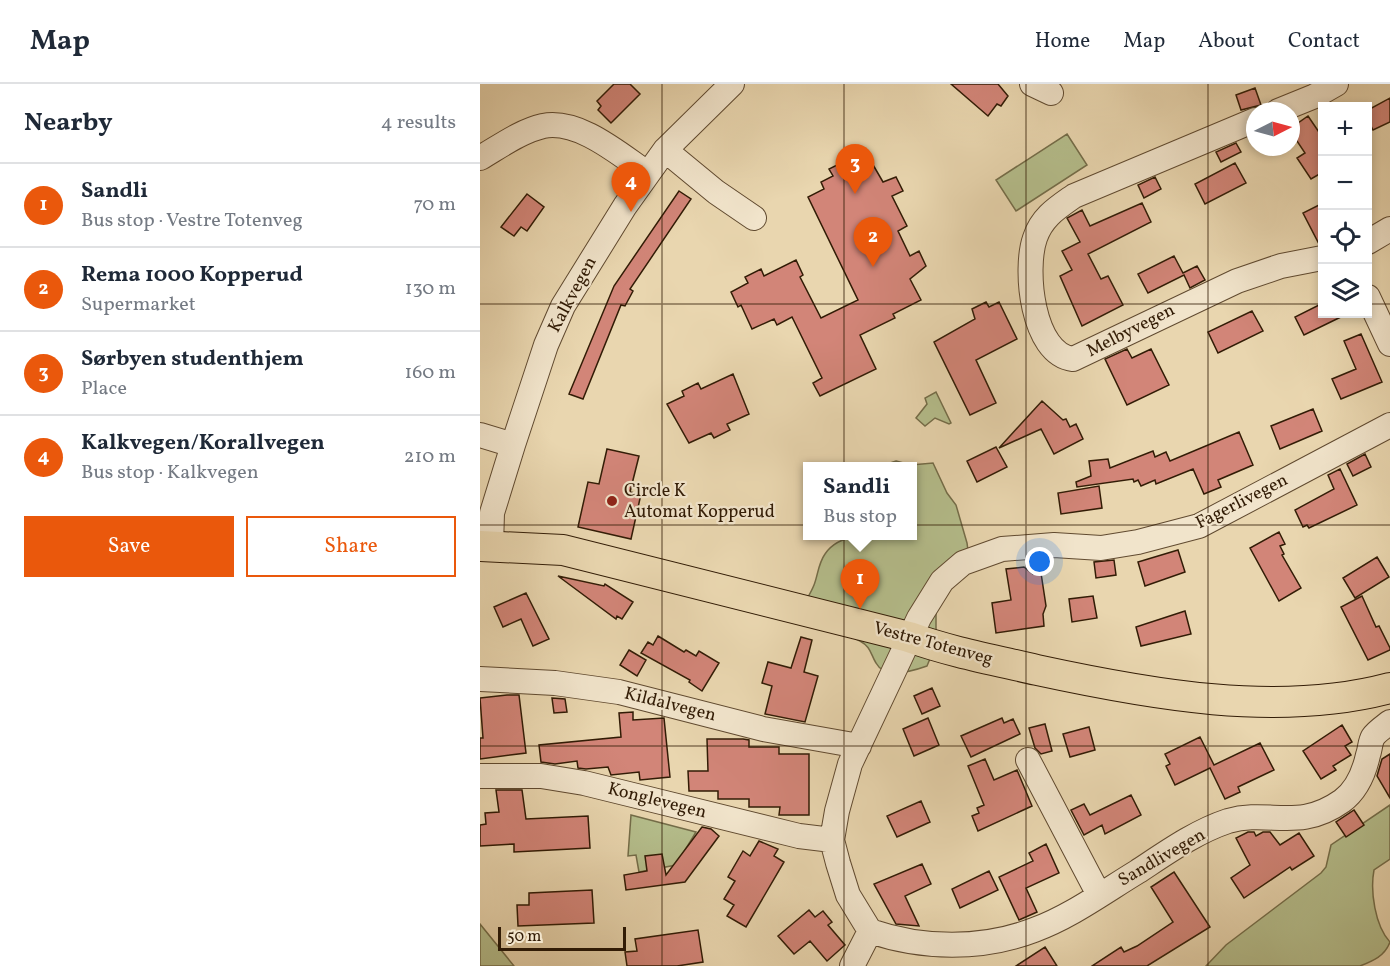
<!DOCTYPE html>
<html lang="en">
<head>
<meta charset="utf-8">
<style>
  :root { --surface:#fff; --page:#f6f6f7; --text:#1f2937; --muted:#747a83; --line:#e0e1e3; --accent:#ea580c }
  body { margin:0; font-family:Vollkorn,serif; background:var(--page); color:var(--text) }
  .controls { position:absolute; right:18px; top:18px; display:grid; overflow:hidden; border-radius:0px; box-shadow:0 3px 9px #0003 }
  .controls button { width:54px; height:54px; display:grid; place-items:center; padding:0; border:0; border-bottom:2px solid var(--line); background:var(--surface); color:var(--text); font:30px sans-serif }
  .compass { position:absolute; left:766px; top:18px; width:54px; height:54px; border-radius:50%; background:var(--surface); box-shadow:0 3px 9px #0003; rotate:84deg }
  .scale { position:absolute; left:18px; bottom:15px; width:128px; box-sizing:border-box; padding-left:6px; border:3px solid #321c06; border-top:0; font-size:16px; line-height:21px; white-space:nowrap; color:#321c06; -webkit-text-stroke:4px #f1e4cb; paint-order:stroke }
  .you { position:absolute; left:560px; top:478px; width:21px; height:21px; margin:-15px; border:4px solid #fff; border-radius:50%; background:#1a73e8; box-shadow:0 0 0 9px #1a73e833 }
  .badge { display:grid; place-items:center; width:39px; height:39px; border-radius:50%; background:var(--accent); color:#fff; font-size:20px; font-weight:700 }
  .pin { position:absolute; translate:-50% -50px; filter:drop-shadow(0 2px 3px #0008) }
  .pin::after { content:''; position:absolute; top:32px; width:21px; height:18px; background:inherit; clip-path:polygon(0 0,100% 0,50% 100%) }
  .popup { position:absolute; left:323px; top:378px; width:114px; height:78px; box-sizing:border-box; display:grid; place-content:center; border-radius:0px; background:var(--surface); filter:drop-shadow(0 2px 4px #0005); font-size:20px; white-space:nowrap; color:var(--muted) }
  .popup b { font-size:22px; color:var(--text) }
  .popup::after { content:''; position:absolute; left:50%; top:100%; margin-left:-12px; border:12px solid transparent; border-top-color:var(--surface) }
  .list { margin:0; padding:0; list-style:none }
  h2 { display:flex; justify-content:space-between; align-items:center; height:78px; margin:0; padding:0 24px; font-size:26px }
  h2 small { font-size:20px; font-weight:400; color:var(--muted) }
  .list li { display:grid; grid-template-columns:39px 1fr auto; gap:18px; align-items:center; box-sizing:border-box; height:84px; padding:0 24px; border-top:2px solid var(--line) }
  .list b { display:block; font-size:22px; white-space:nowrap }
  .list p { margin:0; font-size:20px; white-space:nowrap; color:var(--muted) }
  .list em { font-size:20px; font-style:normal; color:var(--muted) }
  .actions { display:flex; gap:12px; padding:18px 24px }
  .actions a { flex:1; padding:14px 0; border:2px solid var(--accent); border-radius:0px; text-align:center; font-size:21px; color:var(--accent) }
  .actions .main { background:var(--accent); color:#fff }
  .icon { flex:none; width:33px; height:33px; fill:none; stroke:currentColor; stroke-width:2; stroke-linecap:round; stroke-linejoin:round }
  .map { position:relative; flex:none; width:910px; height:882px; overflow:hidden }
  header { display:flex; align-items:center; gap:36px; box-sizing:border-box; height:84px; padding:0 30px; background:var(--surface); border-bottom:2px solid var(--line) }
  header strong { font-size:28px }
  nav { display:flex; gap:33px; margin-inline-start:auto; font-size:21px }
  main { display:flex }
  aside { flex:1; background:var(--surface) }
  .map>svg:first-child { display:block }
</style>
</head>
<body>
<header>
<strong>Map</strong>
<nav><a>Home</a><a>Map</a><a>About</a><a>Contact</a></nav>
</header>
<main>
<aside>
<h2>Nearby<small>4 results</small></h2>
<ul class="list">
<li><span class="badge">1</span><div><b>Sandli</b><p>Bus stop · Vestre Totenveg</p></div><em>70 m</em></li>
<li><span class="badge">2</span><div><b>Rema 1000 Kopperud</b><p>Supermarket</p></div><em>130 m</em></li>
<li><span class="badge">3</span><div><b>Sørbyen studenthjem</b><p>Place</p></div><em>160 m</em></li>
<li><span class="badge">4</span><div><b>Kalkvegen/Korallvegen</b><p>Bus stop · Kalkvegen</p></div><em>210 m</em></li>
</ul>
<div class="actions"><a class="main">Save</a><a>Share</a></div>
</aside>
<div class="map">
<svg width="910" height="882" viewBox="0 0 910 882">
  <rect width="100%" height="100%" fill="#e9d6af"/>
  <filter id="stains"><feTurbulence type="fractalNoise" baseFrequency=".00333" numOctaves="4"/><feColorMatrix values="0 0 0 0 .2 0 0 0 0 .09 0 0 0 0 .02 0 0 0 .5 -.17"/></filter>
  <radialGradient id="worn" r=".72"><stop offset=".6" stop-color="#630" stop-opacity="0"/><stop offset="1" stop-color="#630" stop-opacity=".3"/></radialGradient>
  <path fill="#b5be8c" stroke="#746d49" stroke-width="1.5" d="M587,50L607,81L536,127L516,96Z
    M456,308L471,339L469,340L455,334L445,342L436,334L447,320L445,314Z
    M416,377L431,381L453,379L467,409L476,421L487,459L490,482L472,494L456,528V560L447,582C433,587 405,596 396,579C390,569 391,563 380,557C363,547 337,545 318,539C318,526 329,514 334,501C338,491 338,480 345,470C362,444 406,452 433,452V382H401Z
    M910,721V775L894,786C890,807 895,842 910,858C905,872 893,877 880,882H726L746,861L841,789L846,783L851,761Z
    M151,731L216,748L196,781L159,788L156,771L148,772Z
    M0,840L34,882H0Z"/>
  <path fill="#d28578" stroke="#321c06" stroke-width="1.5" d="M134,0H150L160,10L131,39L118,26L121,22L117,17Z
    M471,0H518L528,12L521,22L517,20L508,32Z
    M775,4L781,21L761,26L756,11Z
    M910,14V38L893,46L888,36V26Z
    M828,32L843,54V88L831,95L817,74L825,69L811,48V44Z
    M756,59L761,68L741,78L736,68Z
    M385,67L403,98L416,93L423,107L412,112L427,142L418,147L430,172L439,167L446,182L430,195L441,216L413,230L415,234L380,251L396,285L340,312L333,299L342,294L312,233L297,241L294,235L272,245L261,221L258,223L251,208L268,199L265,193L281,185L284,192L316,176L323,191L320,193L341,234L378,216L328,113L344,105L341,98L353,92L349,85Z
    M755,79L766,99L725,120L715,100Z
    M675,93L681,105L664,114L658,101Z
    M199,107L211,115L150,205L153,207L145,222L141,221L103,315L89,310L134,202Z
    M47,110L64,123L47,147L41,143L34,152L21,143Z
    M662,119L671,138L608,170L621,195L628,192L643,221L602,242L580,192L592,186L582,167L600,158L587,134L602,126L610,142Z
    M843,119V160H839L823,129Z
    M694,172L703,189L717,182L725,196L710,204L704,191L668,209L658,190Z
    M506,218L509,223L519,218L537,255L496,276L516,319L490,331L454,258L495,235L492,225Z
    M843,219V230H867L824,251L815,233Z
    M772,227L783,247L738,269L728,248Z
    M881,250L902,298L861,315L852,295L876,285L864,257Z
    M647,265L652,274L671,265L689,301L647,321L625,275Z
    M253,290L269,330L247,340L250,346L234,354L231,349L209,359L187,320L204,312L202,307L218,299L221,305Z
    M562,317L583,336L586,335L590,343L596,340L603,355L574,370L561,345L519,364Z
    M833,325L842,347L800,365L791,342Z
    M759,348L773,381L738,396L741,403L724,410L713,385L676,400L675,396L661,402L658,396L654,398L653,395L597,403L596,398L611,392L609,377L628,375L630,384L673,367L675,373L686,368L690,377Z
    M516,363L527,383L497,398L487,377Z
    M127,365L159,372L150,408L161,410L151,455L98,443L108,398L119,400Z
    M885,370L891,383L873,392L867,380Z
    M860,385L877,421L829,444L827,441L823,443L815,426L854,405L848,391Z
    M619,402L622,424L581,430L578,409Z
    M799,448L805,460L800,462L804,470L802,471L821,504L799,517L770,464Z
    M698,466L705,488L665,502L658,478Z
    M897,473L909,493L875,514L863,494Z
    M634,476L636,491L616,494L614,478Z
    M544,483L553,490L561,489L566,522L563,530L564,542L516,549L512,519L531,516L526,485Z
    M78,492L124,502L125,500L153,518L142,535L137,532L136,535Z
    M46,509L69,555L53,562L41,535L23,543L14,523Z
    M613,512L617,534L592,538L589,515Z
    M882,512L896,543L899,542L910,564V566L888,576L861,523Z
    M705,527L711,550L661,562L656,543Z
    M178,552L204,568L206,566L216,572L219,567L239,579L222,607L209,598L210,596L161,569L168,558L173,561Z
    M321,553L332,556L324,588L338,592L325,638L285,630L292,602L282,599L288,578L311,584Z
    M149,566L166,576L157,592L140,581Z
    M452,604L460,622L442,630L434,612Z
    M27,611H39L46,669L0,675V654H3L0,614Z
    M72,614L85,615L87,628L74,629Z
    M153,628V636L184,634L190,693L160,696L159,688L131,691L128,683L106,685L98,684L97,677L75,680L61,678L59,661L141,653L139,629Z
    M448,634L459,661L434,672L423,645Z
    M522,634L524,639L533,635L540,650L491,673L481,652Z
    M565,640L572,667L561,670L555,664L549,644Z
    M862,641L872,658L865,662L871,671L853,682L856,686L841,695L823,667Z
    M609,643L615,666L590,673L583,650Z
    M720,653L734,681L780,659L794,686L758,703L760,708L745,715L730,684L695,701L686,682L690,680L685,670Z
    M227,655H263L269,656V663H299V670H329V731H299L300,723H269V715H238V707H209L208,687H228Z
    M910,670V714L897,692L902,675Z
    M505,675L514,696L537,686L552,722L498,747L492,732L499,729L497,724L504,721L488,682Z
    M16,706H42L46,735L108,732L110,764L34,768V760L0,762V741L6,740L5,729L19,728Z
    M651,711L661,731L625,750L622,741L604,751L591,726L604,720L610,731Z
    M441,717L450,738L417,753L407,732Z
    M874,726L884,741L866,753L856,738Z
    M222,743L231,745L239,752L205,798L146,806L144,791L167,787L165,772L182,770L186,791Z
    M768,748H774L776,752L783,748H790L800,761L819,749L834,772L812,786L810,783L764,814L751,794L770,781L756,754Z
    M279,757L298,765L294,772L304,778L266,843L247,832L254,821L244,815L255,797L248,793L263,767L270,772Z
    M566,760L579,789L546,804L557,828L539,836L519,793L553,777L549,769Z
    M442,780L451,800L425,812L439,842L416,840L394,800Z
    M509,787L518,806L480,824L472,805Z
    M694,788L730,843L667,882H612L641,863L644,868L657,862L693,838L671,803Z
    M112,806L114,839L38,842L37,821H49V809Z
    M329,826L335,833L343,827L352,838L348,841L365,861L347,877L330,857L314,870L298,852Z
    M218,846L223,878L197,882H147L145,868L157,867L155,855Z
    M565,863L577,882H536Z"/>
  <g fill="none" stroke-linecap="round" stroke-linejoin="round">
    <g stroke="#604a30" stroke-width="26">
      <path id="minor" d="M552,0L571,9
        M798,27L835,12L856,0
        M775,36L594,112C577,124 562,133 555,154C544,185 552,270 593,275L757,197L801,182L842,174
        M185,66L236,108L274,134
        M0,74C19,63 41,47 63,42C99,35 139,70 167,89
        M888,158L910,145
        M888,213L910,260
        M0,351L33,361
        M11,462L12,429L33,361L66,261L83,222L145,122L185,66L252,0
        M0,595L75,599L139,608L283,645L379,662
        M548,676L619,811
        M0,692H61L104,699L319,752L352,756
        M390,847C442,865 502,866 554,846C590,833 624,808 657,788C686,769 715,748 748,737C790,725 818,748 862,717C877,706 884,689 888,671C890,666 890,658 893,653C896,648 905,642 910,638
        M372,882L390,847L368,811L358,779L352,756L357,727L370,680L439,534L462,497L483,479L522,465L574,461L621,464L658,458L719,442L910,341"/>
    </g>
    <g stroke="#321c06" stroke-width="32">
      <path id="major" d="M0,462L83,466L429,553C471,568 514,576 557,586C668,610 798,634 910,604"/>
    </g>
    <use href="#minor" stroke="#f1e4cb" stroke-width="24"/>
    <use href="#major" stroke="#e9d6af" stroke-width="30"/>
  </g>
  <path fill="none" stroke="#321c06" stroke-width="1.5" stroke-opacity="0.55" d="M182,0V882M364,0V882M546,0V882M728,0V882M0,220H842M888,220H910M0,441H910M0,662H910"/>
  <circle fill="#8f2418" stroke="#f1e4cb" stroke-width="2" cx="132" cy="417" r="6"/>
  <g text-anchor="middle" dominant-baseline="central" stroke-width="4.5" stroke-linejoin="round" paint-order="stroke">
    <g font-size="18" fill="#321c06" stroke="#f1e4cb">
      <text transform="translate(93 211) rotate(-62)">Kalkvegen</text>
      <text transform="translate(651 247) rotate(-27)">Melbyvegen</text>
      <text transform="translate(762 418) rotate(-27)">Fagerlivegen</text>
      <text transform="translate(453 560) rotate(15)">Vestre Totenveg</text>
      <text transform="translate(190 621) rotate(14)">Kildalvegen</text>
      <text transform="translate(177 717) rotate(14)">Konglevegen</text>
      <text transform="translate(682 774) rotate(-30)">Sandlivegen</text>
    </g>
    <g font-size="18" fill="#321c06" stroke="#f1e4cb" text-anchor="start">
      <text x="144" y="407">Circle K<tspan x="144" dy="21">Automat Kopperud</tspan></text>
    </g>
  </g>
  <rect width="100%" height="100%" filter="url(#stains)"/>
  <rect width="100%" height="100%" fill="url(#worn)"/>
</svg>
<div class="controls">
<button>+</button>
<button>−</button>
<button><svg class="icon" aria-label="locate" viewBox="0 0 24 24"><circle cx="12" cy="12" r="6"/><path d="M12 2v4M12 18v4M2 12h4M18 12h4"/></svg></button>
<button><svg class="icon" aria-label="layers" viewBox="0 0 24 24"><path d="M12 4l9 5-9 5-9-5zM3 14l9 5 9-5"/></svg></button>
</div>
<svg class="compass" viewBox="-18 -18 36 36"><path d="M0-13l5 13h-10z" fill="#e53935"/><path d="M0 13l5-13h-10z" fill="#747a83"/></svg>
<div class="scale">50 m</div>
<div class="you"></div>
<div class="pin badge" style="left:380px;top:525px">1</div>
<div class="popup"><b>Sandli</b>Bus stop</div>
<div class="pin badge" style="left:393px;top:183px">2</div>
<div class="pin badge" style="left:375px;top:110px">3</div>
<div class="pin badge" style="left:151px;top:128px">4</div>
</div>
</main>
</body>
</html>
